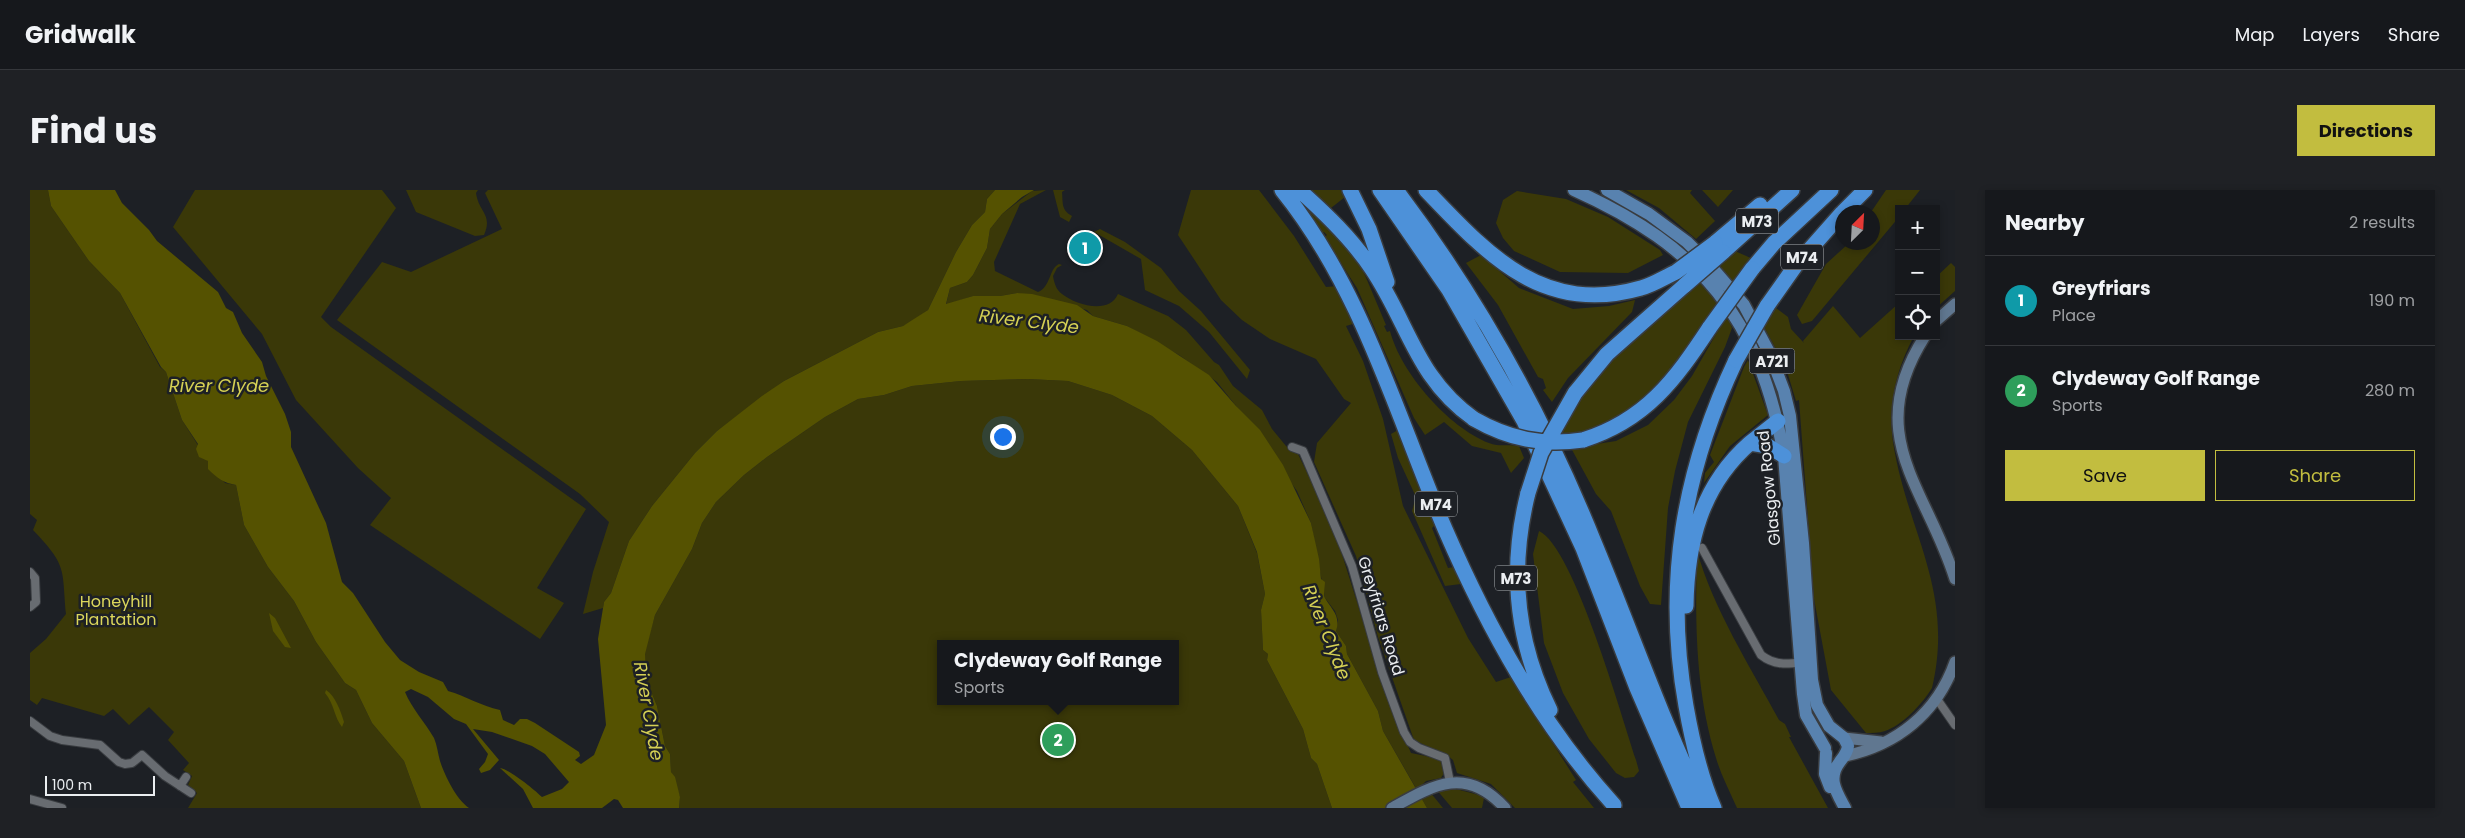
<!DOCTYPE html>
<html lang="en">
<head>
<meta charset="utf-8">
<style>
  :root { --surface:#16181c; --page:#1f2125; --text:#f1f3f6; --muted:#9ea0a3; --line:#35373b; --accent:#c2bd3f }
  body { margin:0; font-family:Poppins,sans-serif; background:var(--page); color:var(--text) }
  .controls { position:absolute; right:15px; top:15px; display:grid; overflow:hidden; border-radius:0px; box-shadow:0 2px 8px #0003 }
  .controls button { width:45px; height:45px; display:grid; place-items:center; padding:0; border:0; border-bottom:1px solid var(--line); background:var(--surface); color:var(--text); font:25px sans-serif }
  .compass { position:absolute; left:1805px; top:15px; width:45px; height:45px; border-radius:50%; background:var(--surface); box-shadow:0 2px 8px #0003; rotate:24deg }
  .scale { position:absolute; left:15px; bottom:12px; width:110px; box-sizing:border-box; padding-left:5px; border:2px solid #ebeef1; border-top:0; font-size:14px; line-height:18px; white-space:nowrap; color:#ebeef1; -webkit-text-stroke:4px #1d2025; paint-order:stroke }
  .you { position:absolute; left:972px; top:246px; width:18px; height:18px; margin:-12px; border:4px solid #fff; border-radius:50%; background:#1a73e8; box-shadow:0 0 0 8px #1a73e833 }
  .badge { display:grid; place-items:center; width:32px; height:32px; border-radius:50%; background:var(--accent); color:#fff; font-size:16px; font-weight:700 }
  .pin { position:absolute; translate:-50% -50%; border:2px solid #fff; box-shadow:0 1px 5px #0006 }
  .popup { position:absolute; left:907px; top:450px; width:242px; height:65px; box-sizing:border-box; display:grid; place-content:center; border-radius:0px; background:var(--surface); filter:drop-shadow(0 1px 4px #0005); font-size:16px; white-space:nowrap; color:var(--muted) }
  .popup b { font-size:19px; color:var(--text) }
  .popup::after { content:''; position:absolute; left:50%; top:100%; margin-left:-10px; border:10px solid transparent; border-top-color:var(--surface) }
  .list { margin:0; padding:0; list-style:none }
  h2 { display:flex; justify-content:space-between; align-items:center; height:65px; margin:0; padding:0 20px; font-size:21px }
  h2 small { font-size:16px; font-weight:400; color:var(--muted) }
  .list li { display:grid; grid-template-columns:32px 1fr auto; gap:15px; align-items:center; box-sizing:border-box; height:90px; padding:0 20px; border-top:1px solid var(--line) }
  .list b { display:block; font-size:19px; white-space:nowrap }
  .list p { margin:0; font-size:16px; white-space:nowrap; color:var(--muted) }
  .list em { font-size:16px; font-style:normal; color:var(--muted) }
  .actions { display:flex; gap:10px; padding:15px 20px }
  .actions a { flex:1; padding:11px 0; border:1px solid var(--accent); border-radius:0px; text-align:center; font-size:18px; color:var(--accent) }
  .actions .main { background:var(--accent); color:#111 }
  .icon { flex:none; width:28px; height:28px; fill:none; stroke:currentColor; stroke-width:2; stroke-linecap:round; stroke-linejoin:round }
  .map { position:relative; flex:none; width:1925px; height:618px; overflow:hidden; border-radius:0px }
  header { display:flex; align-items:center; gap:30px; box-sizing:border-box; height:70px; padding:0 25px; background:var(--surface); border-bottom:1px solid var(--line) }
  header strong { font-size:24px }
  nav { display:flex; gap:28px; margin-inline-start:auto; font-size:18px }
  .intro { display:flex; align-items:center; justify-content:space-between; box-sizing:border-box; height:120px; padding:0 30px }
  h1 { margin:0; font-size:35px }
  .button { padding:12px 22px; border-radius:0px; background:var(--accent); color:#111; font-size:18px; font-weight:700 }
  main { display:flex; gap:30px; padding:0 30px }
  aside { flex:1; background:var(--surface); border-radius:0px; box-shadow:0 2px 8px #0003 }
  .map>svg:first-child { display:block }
</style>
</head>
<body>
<header>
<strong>Gridwalk</strong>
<nav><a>Map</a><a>Layers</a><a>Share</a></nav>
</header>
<div class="intro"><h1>Find us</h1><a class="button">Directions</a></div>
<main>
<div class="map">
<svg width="1925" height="618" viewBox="0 0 1925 618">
  <rect width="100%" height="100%" fill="#1d2025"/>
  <path fill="#3a3808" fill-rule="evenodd" d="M0,0H18L21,16L59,71L90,103L130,177L136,182L152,230L178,271L195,293L206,295L214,335L238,377L264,411L286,452L315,493L326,500L342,533L374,571L391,618H158L167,603L158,595L162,586L153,580L159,573L138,550L144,542L119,517L99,535L83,519L74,526L12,508L7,515L0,510V463L16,449L36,424C32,377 37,376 3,340L7,330L0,324Z
    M165,0H352L366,18L291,127L301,137L556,319L507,398L534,413L510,449L340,335L361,308L328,278L266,210L232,144L143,37Z
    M376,0H448L446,3C449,23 463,24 454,45L445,46L386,22Z
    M458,0H965L957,9L955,22L942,35L926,62L898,120L883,131L873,136L848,142L754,191L687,241L665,263L622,316L599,351L581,403L574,412L573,418L553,424L563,382L579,332L550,304L307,130L352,72L381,82L472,39L455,3Z
    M1016,0L990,14L964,72L965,81L1008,102C1021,97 1019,78 1029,74L1032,75L1027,78L1023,86C1024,92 1026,100 1032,104C1046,115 1079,125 1088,104L1138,126L1156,140L1184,172L1189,175L1203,196L1232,220L1242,239L1256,256L1268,264L1303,336L1358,510L1381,563L1410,569L1416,580L1411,588L1396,591L1387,600L1353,541L1348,521L1317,464L1316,456L1306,441L1308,430L1305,421L1295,408L1281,333L1267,301L1206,216L1187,192L1149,165L1097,136L1063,126L1057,120L987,103L970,106H943L916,115L920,98L937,92L943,85L957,58L960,39L972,24L1002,1Z
    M1023,0H1035L1032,2C1033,13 1031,20 1042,26L1039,32L1030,27Z
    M1161,0H1229L1264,46L1296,97L1308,96L1326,133L1316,136L1333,171L1353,229L1373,316L1438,448L1466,492L1481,487L1546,590L1543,592L1564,618H1485L1461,594L1427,583L1423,570L1418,566L1384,550L1348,447L1326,366L1284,272L1287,253L1321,213L1314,209L1286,169L1240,149L1212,130L1191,110L1148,45Z
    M1281,0H1311L1315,7L1301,18Z
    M1596,0H1662L1660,3L1685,31L1666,49L1629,18Z
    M1672,0H1703L1688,17Z
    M1856,0H1890L1875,19H1869V27L1782,131L1772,134L1767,125L1796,74L1819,53L1842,52L1841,22Z
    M1487,1L1536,9L1578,27L1630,60L1633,65L1598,83L1530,82L1484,61L1473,48L1466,33L1473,10Z
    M1280,17L1329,71L1356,135L1354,136L1357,142L1360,141C1371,183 1418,237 1459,253C1469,257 1478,254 1489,256L1494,268L1481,283L1471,263L1442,256L1414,232L1395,245L1384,228L1327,98L1294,47L1297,45L1294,42L1291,44L1276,22Z
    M1070,39L1095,52L1131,78L1149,101L1171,121L1220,180L1217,189L1179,142L1149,116L1115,100L1111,69L1064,42Z
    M1705,61L1723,69L1704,93L1688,76Z
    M1451,65L1489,98L1543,119L1579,116L1605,110L1602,122L1538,188L1522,212L1513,200L1516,198L1513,189L1508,187L1468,115L1436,73Z
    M1921,73L1925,77V101L1906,118V87Z
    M1671,90L1689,113C1663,151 1637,199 1597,224C1589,228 1580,232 1572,235C1558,242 1544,248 1529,243C1536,230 1544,216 1553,204C1585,160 1630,126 1671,90Z
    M1869,113V146H1884C1866,180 1858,214 1863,252C1877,342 1925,400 1902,498C1892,514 1873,535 1855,541C1849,543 1842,543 1836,543L1801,500L1784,409L1769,210L1766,211L1756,178L1734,137L1746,118L1758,127L1761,139L1774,153L1773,151L1803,116L1830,148Z
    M1697,125L1702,138L1695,157L1658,232L1645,281L1638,318L1631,415L1620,414L1610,396L1581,321L1566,304L1541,258L1586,251L1618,235L1644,210L1662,186Z
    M1718,170L1738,225L1700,256L1674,293L1675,283L1684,272L1680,265L1714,177Z
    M998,189L1038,191L1082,205L1122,226L1162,260L1208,316L1227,363L1235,404L1231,420L1233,460L1238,464L1237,470L1273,539L1281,568L1287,574L1302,618H649L650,607L641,582L640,564L635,556L627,516L616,489L614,464L625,425L662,359L672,333L686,312L714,285L737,267L795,227L828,209L854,205L882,196L931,191ZM910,454H1146V511H910Z
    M1368,240L1398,323L1405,335L1402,338L1418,378L1424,377L1431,394L1415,396L1382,321L1386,307L1368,268L1361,244Z
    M1509,341C1544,357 1592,528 1606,570L1609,581L1604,587L1595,588L1586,583L1559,549L1533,503L1514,453L1503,364Z
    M1667,360C1681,415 1722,480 1749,530L1755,534L1761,547H1759L1798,618H1707C1700,602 1691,585 1686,568C1665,499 1665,431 1667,360Z
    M1422,598L1449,605L1454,608L1452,618H1422L1406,599Z
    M1400,602L1413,618H1397L1390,606Z"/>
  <path fill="#555201" d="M18,0H85L92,13L119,40L127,51L188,102L196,118L203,122L212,143L232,172L236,186L255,224L261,242V257L296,333L312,392L323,403L355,452L370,470L389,482L413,492L418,501C436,506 451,516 470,520L473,530L484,535L490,529H497L505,533L549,562L550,566L545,570L551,574L564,565L576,535L568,449L574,412L581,403L599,351L622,316L665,263L687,241L732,206L754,191L848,142L873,136L898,120L926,62L942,35L955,22L957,9L965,0H1004L992,7L972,24L960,39L957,58L943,85L937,92L920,98L916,114L943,106H970L987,103L1002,104L1047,115L1063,126L1097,136L1127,151L1179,185L1206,216L1230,240L1253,275L1281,333L1289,369L1291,389L1295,392C1295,396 1293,404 1295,408C1302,420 1311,426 1306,441L1316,456L1317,464L1348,521L1353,541L1397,618H1302L1287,574L1281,568L1273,539L1237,470L1238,464L1233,460L1231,420L1235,404L1227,362L1208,316L1162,260L1122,226L1082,205L1038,191L998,189L931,191L882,196L854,205L828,209L795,227L737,267L714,285L686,312L672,333L662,359L625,425L615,464L616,489L627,516L635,556L640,564L641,582L645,587L650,607L649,618H593L588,610L584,609L572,618H503L493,599L470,578C479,579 505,600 512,607L532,599L539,592L515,564L502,556L462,542L443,539L469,570L460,580L451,583L449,579L455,572L458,564L436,534L424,529L398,507L381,499L375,502C382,519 395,532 404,548C407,555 408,564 410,571C415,586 426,609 439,618H391L374,571L342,533L326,500L315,493L286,452L264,411L238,377L214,335L206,295C194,293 187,288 178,279V271L169,267L166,259L168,254L152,230L136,182L131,177L90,103L59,71L21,16Z
    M239,423L245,428L261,458L255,457L243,441Z
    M296,500C305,505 311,522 314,532L312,537C304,527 304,513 295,503Z"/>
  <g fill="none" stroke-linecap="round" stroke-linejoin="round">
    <g stroke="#393c40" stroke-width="10">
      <path id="street" d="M1262,257L1273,261L1322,376L1352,482L1374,542L1380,552L1389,558L1415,568L1420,592
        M1672,358L1731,465C1745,476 1758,474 1774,472
        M0,382L5,388L6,412L0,417
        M1907,509L1925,535
        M0,531L20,546L32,550L70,555L89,572L95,574L102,573L112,565L135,586L161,603
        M150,596L156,587
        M0,609L32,618"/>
    </g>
    <g stroke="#393c40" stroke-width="14">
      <path id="secondary" d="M1906,131L1925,114
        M1895,146C1831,246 1897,298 1925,389
        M1814,548L1851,552
        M1815,566C1867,555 1907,523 1925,472
        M1362,618C1403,595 1436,575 1475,618"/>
    </g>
    <g stroke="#393c40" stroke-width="15">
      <path id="primary" d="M1544,0C1671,57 1730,128 1754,266L1773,504L1776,525L1795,558
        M1577,0L1619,24L1657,52L1677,72L1714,115L1740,164L1754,201L1760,226L1773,353L1782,490L1787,515L1799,536L1814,548L1818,556C1817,564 1813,567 1809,573C1797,589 1807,603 1815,618
        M1796,563L1795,584L1800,597"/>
    </g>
    <g stroke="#393c40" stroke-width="18">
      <path id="highway" d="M1252,0C1332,99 1366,224 1415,339C1458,438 1511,535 1584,615
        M1269,0C1296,24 1322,49 1342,79C1379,134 1386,188 1444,229
        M1320,0L1339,39L1357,92
        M1350,0L1419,100L1494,231L1553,358L1607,498L1659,618
        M1366,0C1447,107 1514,228 1564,352C1601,441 1632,531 1674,618
        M1396,0C1458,65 1513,126 1611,98C1623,95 1635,87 1646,82
        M1813,22L1835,0
        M1685,53L1730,15
        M1693,62L1762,0
        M1722,79L1744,53L1801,0
        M1737,116L1766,75L1812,23
        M1545,203L1577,164L1655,95
        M1553,250C1616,230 1645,190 1680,137
        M1720,253L1748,231
        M1498,303C1479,378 1486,451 1520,520
        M1656,416C1657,353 1671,296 1720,253L1738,256L1754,266
        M1684,618C1670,586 1662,550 1656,516C1634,393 1653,282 1706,170"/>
    </g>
    <use href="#street" stroke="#686c71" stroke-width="8"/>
    <use href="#secondary" stroke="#607790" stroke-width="11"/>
    <use href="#primary" stroke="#5882af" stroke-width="12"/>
    <use href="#highway" stroke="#4d91d9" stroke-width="15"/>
    <g stroke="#393c40" stroke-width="18" stroke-linecap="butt">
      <path id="highway-bridge" d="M1646,82L1685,53
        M1655,95L1693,62
        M1680,137L1722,79
        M1706,170L1737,116
        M1444,229C1479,249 1513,256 1553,250
        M1498,303L1511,263L1545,203"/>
    </g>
    <use href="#highway-bridge" stroke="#4d91d9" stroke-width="15"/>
  </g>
  <g text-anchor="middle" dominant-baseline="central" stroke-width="5" stroke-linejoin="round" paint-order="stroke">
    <g fill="#1d2025" stroke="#adb0b4" stroke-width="1">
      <rect x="1706" y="18.5" width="42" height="25" rx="4"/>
      <rect x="1751" y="54.5" width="42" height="25" rx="4"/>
      <rect x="1719.5" y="158.5" width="45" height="25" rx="4"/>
      <rect x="1385" y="301.5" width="42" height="25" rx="4"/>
      <rect x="1465" y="375.5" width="42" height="25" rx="4"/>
    </g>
    <g font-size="15" font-weight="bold" fill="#ebeef1">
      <text x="1727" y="31">M73</text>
      <text x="1772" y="67">M74</text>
      <text x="1742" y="171">A721</text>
      <text x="1406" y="314">M74</text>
      <text x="1486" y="388">M73</text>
    </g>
    <g font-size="16" fill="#ebeef1" stroke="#1d2025">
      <text transform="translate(1739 298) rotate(-96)">Glasgow Road</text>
      <text transform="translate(1351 426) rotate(73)">Greyfriars Road</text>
    </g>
    <g font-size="16" fill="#dbd65b" stroke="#1d2025">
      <text x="86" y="411">Honeyhill<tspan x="86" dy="18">Plantation</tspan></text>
    </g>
    <g font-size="18" font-style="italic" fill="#d5d054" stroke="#1d2025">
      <text transform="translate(999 131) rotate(7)">River Clyde</text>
      <text x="189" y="195">River Clyde</text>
      <text transform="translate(1297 442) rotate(68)">River Clyde</text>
      <text transform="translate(619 521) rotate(80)">River Clyde</text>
    </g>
  </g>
</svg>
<div class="controls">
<button>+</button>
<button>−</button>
<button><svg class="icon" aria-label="locate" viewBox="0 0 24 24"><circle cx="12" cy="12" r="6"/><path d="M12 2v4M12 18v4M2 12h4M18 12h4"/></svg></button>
</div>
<svg class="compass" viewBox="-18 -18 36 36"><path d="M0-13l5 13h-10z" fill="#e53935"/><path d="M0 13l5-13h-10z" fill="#9ea0a3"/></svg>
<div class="scale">100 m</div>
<div class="you"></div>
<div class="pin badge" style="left:1055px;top:58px;background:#0f9aa8">1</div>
<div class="pin badge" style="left:1028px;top:550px;background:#2e9e5b">2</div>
<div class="popup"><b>Clydeway Golf Range</b>Sports</div>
</div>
<aside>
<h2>Nearby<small>2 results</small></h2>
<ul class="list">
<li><span class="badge" style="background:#0f9aa8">1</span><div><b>Greyfriars</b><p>Place</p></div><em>190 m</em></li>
<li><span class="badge" style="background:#2e9e5b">2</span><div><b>Clydeway Golf Range</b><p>Sports</p></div><em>280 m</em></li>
</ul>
<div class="actions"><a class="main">Save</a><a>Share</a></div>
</aside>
</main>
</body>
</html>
